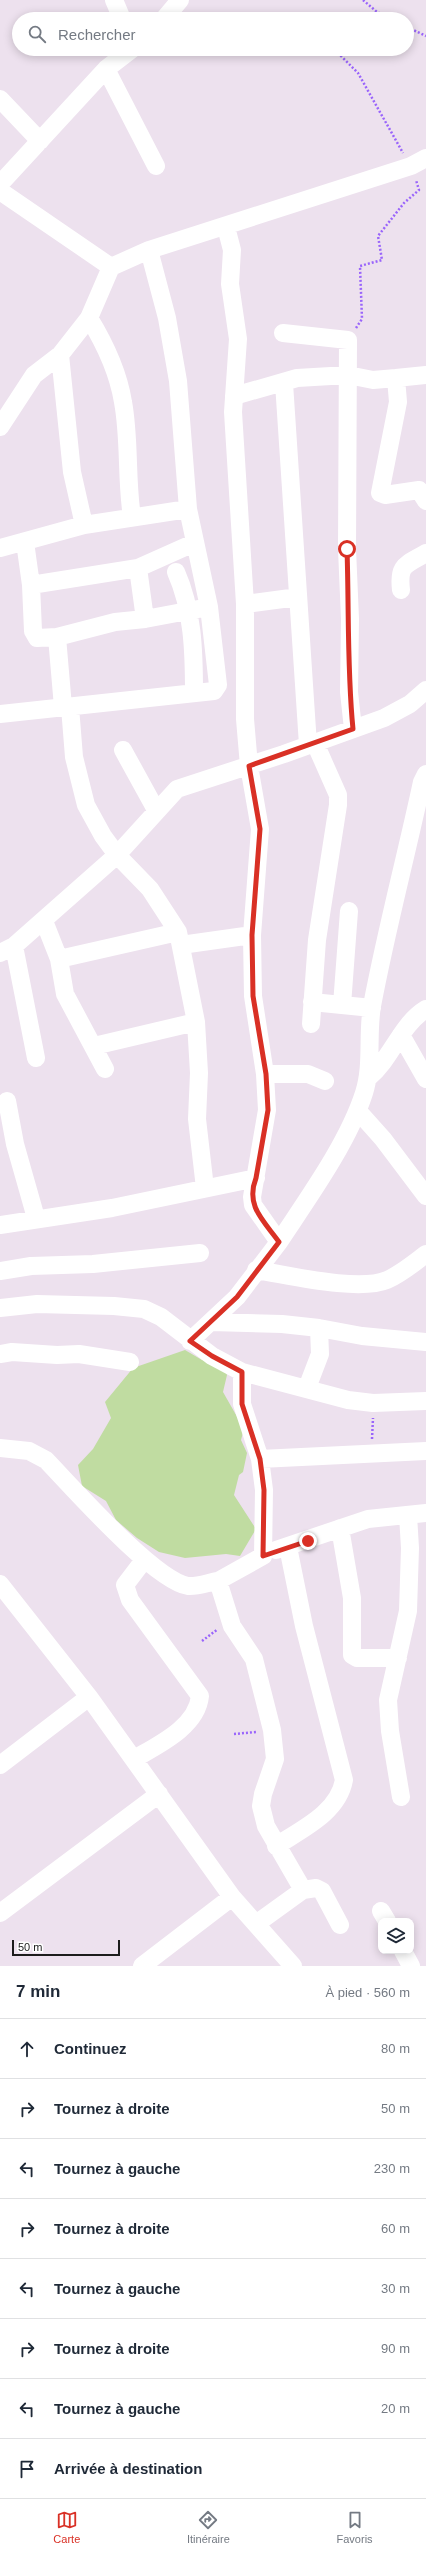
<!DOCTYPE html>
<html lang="fr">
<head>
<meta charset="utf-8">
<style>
  :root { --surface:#fff; --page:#f6f6f7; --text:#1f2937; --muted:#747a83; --line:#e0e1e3; --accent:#d93025 }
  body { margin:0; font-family:Arial,sans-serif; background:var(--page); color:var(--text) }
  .controls { position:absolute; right:12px; bottom:12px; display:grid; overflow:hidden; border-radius:8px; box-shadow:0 2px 10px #0003 }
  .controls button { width:36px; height:36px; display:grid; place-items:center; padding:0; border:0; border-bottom:1px solid var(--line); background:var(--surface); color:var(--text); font:20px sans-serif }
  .scale { position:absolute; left:12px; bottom:10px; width:108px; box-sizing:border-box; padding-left:4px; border:2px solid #1c1c1c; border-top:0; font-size:11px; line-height:14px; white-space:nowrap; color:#1c1c1c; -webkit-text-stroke:3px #fff; paint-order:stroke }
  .stop { position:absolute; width:12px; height:12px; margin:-9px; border:3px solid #d93025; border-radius:50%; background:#fff }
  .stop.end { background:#d93025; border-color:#fff; box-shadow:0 1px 4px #0008 }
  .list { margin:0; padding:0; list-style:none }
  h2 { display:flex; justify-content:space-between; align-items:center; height:52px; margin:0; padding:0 16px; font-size:17px }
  h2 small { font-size:13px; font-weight:400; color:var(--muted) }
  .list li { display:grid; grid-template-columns:26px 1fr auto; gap:12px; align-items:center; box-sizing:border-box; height:60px; padding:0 16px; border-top:1px solid var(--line) }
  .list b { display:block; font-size:15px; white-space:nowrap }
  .list em { font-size:13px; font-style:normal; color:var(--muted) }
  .icon { flex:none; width:22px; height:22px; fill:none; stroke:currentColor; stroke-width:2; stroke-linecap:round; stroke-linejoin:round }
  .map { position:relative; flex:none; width:426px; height:1966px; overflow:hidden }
  .search { position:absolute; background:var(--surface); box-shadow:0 2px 10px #0003; left:12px; right:12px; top:12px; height:44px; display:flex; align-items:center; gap:10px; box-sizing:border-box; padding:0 14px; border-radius:22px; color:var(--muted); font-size:15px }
  .sheet { height:532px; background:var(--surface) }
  nav { display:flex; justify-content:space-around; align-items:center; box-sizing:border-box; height:56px; border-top:1px solid var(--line); background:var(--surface); font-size:11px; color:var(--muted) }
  nav a { display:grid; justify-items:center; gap:2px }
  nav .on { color:var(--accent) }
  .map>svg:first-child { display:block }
</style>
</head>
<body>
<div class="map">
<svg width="426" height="1966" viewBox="0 0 426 1966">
  <rect width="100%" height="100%" fill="#ede1ee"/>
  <path fill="#c0dca1" d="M185,1350L202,1360L222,1364L227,1375L223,1392L244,1429L241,1440L247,1453L243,1472L239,1475L234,1495L256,1529L240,1556L226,1554L185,1558L159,1552L137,1538L116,1520L106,1501L82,1486L78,1465L93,1449L111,1418L105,1402L133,1368Z"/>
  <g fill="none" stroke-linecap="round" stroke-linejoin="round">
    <path stroke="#9a65fb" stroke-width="2.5" stroke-dasharray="2 2" stroke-linecap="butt" d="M363,0L377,12L391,19
      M371,19L377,12
      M407,27L426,36
      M346,49L341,56L358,73L403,153
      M356,328L362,319L360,266L382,260L378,236L404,203L419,190L416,180
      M372,1439L373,1418
      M202,1641L218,1629
      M234,1734L256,1732"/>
    <path stroke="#fff" stroke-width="18" d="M114,0L122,19
      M164,19L180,0
      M106,69L156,166
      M0,99L40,141
      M0,184L106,69L132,49
      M0,191L111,267
      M89,318C105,344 118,371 123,402C130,440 126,479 132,517
      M283,333L348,340L347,549L350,619L349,692L353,729
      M60,355L72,472L84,525
      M396,378L426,375
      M284,383L308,745
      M234,396L297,378L348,375L373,380L396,378L398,402L380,493L385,495L419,490L426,501
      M0,427L34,375L60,355L89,318L111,267L149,250L411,166L426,158
      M25,542L31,585L33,631L37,638L57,637L115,622L145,619L209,607
      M0,548L84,525L188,509
      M138,568L145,619
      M176,572C193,610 194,652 194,693
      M31,585L138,568L194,543
      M401,590C398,564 406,565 426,553
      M245,604L298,597
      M57,637L63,707
      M70,707L74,757L86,805L103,836L117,855L150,889L178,932L196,1022L199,1073L197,1119L205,1188
      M0,714L214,691L218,685L209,607L188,509L178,381L167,318L149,250
      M123,750L156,810
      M44,921L59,959L65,994L105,1069
      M181,945L252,935
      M14,946L36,1058
      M0,953L14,946L117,855L177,789L284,754L384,718L410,704L426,690
      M59,959L178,932
      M312,1002L372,1008
      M342,1005L349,911
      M311,1024L317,940L338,805V795L315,743
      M401,1035L426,1079
      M94,1046L196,1022
      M265,1074H308L325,1081
      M369,1077C392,1058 400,1025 426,1009
      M7,1101L15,1144L36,1218
      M358,1111L383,1139L426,1196
      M0,1225L112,1208L256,1178
      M279,1242C308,1198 348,1143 364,1093C373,1065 367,1035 372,1006C386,931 406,857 422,782L426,774
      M256,1270C289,1275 358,1292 387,1280C401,1274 414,1263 426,1254
      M0,1271L31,1266L93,1264L200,1253
      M0,1308L37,1304L114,1306L144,1309L161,1317L212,1356L242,1372L348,1400L373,1403L426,1401
      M211,1322L282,1324L319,1328L320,1354L307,1388
      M319,1328L362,1336L426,1342
      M190,1341L237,1297L279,1242L253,1205L252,1197L267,1110L265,1074L253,996L252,935L260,829L249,766L245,719V604L233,412L238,339L230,284L232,250L226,227
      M0,1354L12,1352L57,1355L79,1354L130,1362
      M242,1372V1404L260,1459L264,1490L263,1556L218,1581L232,1626L254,1659L272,1730L275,1759L263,1794L261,1806L266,1826L303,1890L316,1888L322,1891L340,1925
      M0,1448L29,1451L46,1460C73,1488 154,1580 188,1586C197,1587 210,1582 218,1581
      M260,1459L426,1451
      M340,1528L352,1598V1655L357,1658H398
      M276,1550L368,1519L426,1513
      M0,1584L89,1697L232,1897L293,1966
      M134,1759C158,1745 197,1727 200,1696L130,1600L125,1585L144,1560
      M0,1765L89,1697
      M401,1797L390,1731L388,1700L408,1611L410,1548L408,1515
      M276,1846C302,1829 338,1813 344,1780L304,1626L288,1547
      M381,1911L387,1921
      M0,1913L159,1794
      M256,1924L303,1890
      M403,1951L411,1966
      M142,1966L232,1897"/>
  </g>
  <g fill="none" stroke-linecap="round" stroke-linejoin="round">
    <path stroke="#d93025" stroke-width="5" d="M308,1541L263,1556L264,1490L260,1459L242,1404V1372L212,1356L190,1341L237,1297L279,1242C264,1221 245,1206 256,1178L268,1110L266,1074L253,996L252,935L260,829L249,766L353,729C347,670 349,609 347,549"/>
  </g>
</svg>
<div class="controls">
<button><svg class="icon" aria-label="layers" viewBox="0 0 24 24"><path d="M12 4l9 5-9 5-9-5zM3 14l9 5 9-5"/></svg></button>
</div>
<div class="scale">50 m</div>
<div class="stop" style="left:347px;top:549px"></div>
<div class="stop end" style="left:308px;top:1541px"></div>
<div class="search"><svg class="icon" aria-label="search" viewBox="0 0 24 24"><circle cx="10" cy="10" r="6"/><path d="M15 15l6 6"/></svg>Rechercher</div>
</div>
<section class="sheet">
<h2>7 min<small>À pied · 560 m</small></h2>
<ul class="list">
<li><svg class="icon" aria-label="ahead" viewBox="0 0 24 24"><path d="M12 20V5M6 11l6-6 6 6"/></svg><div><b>Continuez</b></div><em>80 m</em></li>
<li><svg class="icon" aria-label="right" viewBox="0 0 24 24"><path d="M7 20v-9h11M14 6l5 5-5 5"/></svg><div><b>Tournez à droite</b></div><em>50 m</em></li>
<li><svg class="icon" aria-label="left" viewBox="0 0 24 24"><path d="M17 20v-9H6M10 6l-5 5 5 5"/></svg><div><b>Tournez à gauche</b></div><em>230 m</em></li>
<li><svg class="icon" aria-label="right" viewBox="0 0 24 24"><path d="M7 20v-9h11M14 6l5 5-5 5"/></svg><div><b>Tournez à droite</b></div><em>60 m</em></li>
<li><svg class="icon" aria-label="left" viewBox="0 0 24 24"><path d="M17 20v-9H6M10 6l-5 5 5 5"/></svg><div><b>Tournez à gauche</b></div><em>30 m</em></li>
<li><svg class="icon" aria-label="right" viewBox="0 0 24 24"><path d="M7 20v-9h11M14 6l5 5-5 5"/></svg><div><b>Tournez à droite</b></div><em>90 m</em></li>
<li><svg class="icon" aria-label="left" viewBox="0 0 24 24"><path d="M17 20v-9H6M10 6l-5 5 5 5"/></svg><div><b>Tournez à gauche</b></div><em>20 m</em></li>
<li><svg class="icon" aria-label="arrive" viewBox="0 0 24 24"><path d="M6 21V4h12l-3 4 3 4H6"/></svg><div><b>Arrivée à destination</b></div></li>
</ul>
</section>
<nav>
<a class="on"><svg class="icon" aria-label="map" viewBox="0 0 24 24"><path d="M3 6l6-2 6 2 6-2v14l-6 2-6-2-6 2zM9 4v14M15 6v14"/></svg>Carte</a>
<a><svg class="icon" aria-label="directions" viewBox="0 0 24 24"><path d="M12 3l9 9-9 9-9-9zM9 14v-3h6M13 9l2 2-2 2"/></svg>Itinéraire</a>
<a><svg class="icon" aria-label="saved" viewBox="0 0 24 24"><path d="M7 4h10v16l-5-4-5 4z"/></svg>Favoris</a>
</nav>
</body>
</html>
